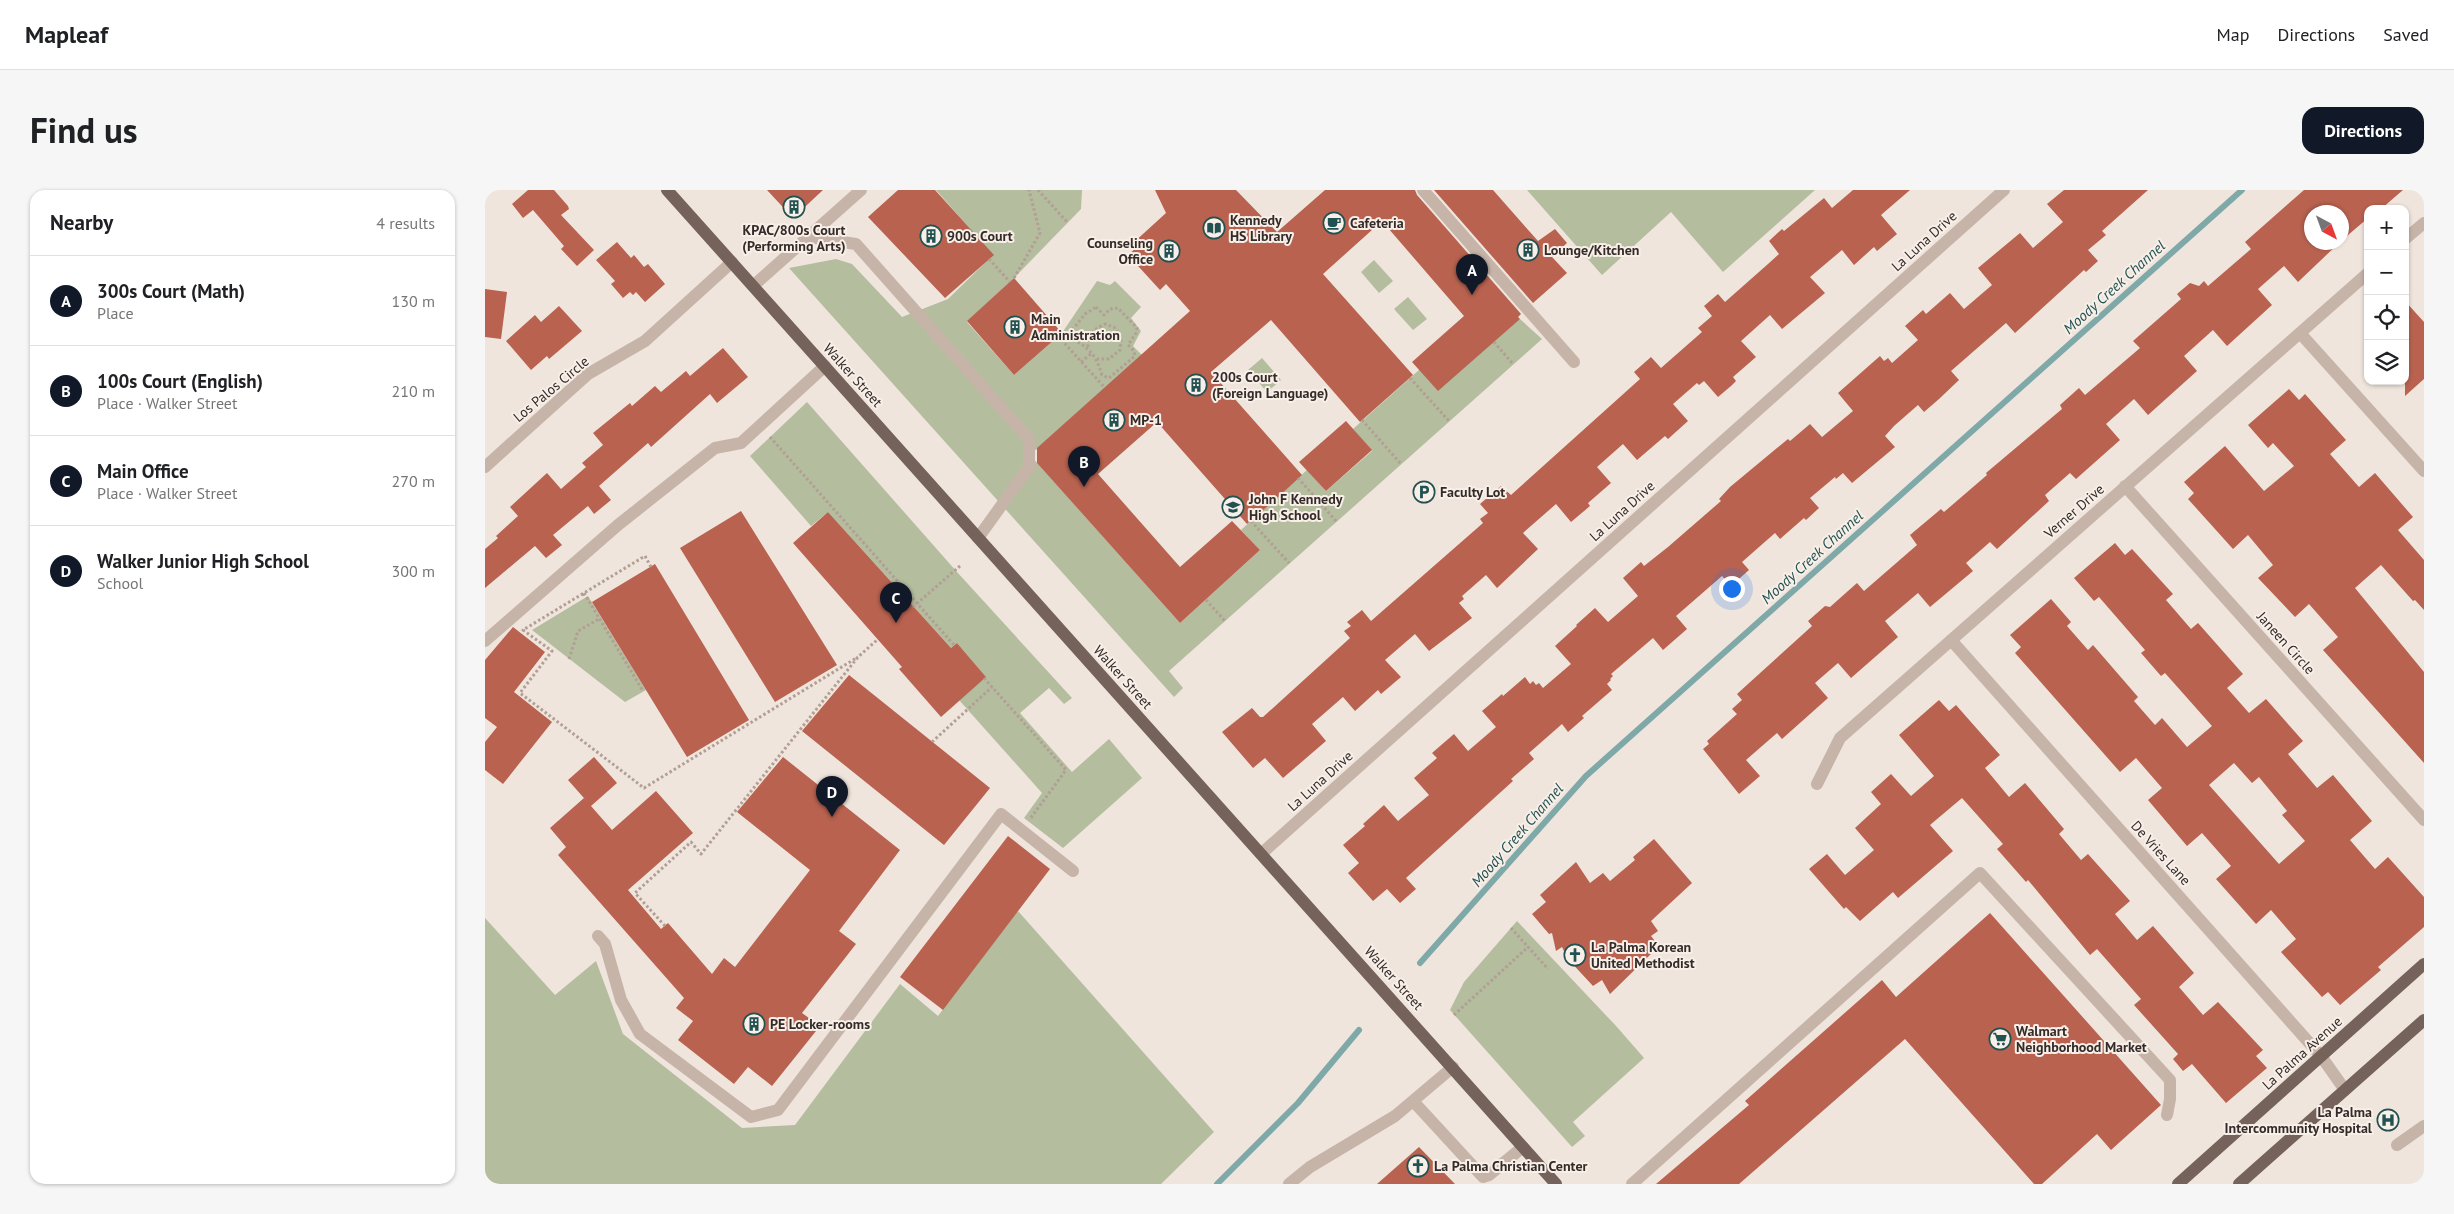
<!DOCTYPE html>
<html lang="en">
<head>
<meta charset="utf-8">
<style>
  :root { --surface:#fff; --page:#f6f6f6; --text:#202124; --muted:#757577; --line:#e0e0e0; --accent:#111827 }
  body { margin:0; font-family:"PT Sans",sans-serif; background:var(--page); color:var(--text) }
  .controls { position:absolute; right:15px; top:15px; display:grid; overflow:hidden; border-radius:10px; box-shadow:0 1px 4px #0004 }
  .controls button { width:45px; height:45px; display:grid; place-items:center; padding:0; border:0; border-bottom:1px solid var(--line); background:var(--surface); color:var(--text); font:25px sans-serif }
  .compass { position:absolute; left:1819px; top:15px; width:45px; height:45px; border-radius:50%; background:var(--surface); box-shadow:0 1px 4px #0004; rotate:139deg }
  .you { position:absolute; left:1246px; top:398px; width:18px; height:18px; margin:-12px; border:4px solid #fff; border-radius:50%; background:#1a73e8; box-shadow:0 0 0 8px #1a73e833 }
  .badge { display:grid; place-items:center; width:32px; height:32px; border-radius:50%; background:var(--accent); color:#fff; font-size:16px; font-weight:700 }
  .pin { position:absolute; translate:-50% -41px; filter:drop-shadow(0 1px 2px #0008) }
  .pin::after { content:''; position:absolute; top:26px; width:18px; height:15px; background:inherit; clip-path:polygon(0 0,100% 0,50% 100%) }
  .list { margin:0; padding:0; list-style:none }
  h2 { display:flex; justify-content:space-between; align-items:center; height:65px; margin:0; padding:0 20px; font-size:21px }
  h2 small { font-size:16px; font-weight:400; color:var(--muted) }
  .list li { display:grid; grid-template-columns:32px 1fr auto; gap:15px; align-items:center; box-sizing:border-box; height:90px; padding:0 20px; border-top:1px solid var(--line) }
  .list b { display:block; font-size:19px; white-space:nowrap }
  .list p { margin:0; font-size:16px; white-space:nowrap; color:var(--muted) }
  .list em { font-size:16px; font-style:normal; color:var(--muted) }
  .icon { flex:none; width:28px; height:28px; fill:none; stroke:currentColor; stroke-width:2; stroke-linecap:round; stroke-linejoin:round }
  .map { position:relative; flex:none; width:1939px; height:994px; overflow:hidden; border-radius:15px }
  header { display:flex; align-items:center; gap:30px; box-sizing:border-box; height:70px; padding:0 25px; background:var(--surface); border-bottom:1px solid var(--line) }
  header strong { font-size:24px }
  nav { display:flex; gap:28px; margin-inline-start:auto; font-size:18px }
  .intro { display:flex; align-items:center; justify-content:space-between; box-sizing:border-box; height:120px; padding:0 30px }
  h1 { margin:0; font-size:35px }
  .button { padding:12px 22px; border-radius:15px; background:var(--accent); color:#fff; font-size:18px; font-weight:700 }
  main { display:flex; gap:30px; padding:0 30px }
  aside { flex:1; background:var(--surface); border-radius:15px; box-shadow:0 1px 4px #0004 }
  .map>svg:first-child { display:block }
</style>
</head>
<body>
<header>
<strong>Mapleaf</strong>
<nav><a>Map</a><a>Directions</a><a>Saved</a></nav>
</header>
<div class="intro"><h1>Find us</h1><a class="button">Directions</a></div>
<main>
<aside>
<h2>Nearby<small>4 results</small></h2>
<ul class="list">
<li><span class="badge">A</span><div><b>300s Court (Math)</b><p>Place</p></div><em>130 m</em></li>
<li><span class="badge">B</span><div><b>100s Court (English)</b><p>Place · Walker Street</p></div><em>210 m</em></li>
<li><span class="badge">C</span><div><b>Main Office</b><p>Place · Walker Street</p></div><em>270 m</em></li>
<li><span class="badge">D</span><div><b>Walker Junior High School</b><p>School</p></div><em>300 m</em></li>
</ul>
</aside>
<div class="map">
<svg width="1939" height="994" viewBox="0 0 1939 994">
  <rect width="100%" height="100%" fill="#efe5dc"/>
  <path fill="#b4bd9e" d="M451,0H597L596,19L529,88L482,132L529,185L577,143L612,91L625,95L630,91L656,117L646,128L656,141L648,156L657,165L545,265L695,433L775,360L756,340L822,280L841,301L887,261L868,239L934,180L1035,129L1057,149L684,481L698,498L689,507L304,78L351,69L367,74L417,127L463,109L508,65Z
    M1042,0H1330L1238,82L1186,22L1117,85Z
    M889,70L908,91L894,103L876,82Z
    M923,107L942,129L928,140L909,119Z
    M777,168L796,190L782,202L763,180Z
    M322,212L472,382L587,508L579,514L564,498L535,523L587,582L624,549L657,588L578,658L539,628L557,603L474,510L500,486L472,453L466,458L343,322L326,336L265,266Z
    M103,406L161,500L140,512L47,440Z
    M533,721L729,942L676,994H0V728L70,805L111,771L138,844L257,938L310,935L415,794L453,826Z
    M1032,731L1132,837L1159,868L1088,932L1100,946L1087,957L965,820L979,792Z"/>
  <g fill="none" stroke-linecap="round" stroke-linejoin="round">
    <path stroke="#7ea9a8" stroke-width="6" d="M935,773L1101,586L1757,0
      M732,994L813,913L874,840"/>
  </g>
  <path fill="#b96250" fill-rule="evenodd" d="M43,0H69L83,16L84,19L76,25L109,60L92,76L76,59L79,56L48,20L38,28L27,14Z
    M282,0H338L308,28Z
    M413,0H450L509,65L460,108L383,27Z
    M670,0H751L792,42L840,0H930L932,5L1036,124L1033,127L1035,129L953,201L927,172L979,126L897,31L838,84L928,185L875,232L786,130L726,182L817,285L790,310L762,334L672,232L613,284L695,377L747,331L775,360L695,433L552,273V258L705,121L681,94L675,100L643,65L651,58L647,54L681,23Z
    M949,0H1008L1053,51L1070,39L1082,53L1067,67L1082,83L1048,113Z
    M1368,0H1425L1396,25L1412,44L1392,61L1389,57L1369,75L1357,60L1325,87L1340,103L1297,139L1285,125L1256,151L1271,167L1248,187L1251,191L1246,196L1233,207L1219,191L1214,195L1212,193L1188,214L1203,231L1183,249L1180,246L1152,270L1138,254L1112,277L1126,293L1103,313L1105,316L1086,332L1071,314L1038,343L1053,359L1012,398L1001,385L977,406L979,409L974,413L987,428L944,461L930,444L900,470L916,487L896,504L893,500L870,521L858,507L827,534L841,551L798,588L780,568L768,578L737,542L767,518L775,527H778L865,448L859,441L866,436L862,432L877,420L886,431L998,333L995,329L1003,323L995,314L1016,296L1026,305L1155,189L1149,182L1166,167L1176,178L1217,142L1213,138L1227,126L1219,116L1233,104L1240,112L1283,74L1294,64L1284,51L1297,39L1299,41L1339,8L1347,18Z
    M1579,0H1663L1617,41L1621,45L1603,60L1613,71L1601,82L1599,80L1530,143L1521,133L1466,181L1474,190L1454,209L1439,222L1433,215L1409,236L1400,246L1410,257L1367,293L1358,283L1351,289L1350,287L1325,308L1334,318L1321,330L1319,328L1295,349L1290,343L1257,372L1264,380L1246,396L1237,386L1191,426L1202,439L1178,460L1168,448L1126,484L1128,486L1125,489L1126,490L1122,494L1127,500L1097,526L1099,528L1083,542L1077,534L1044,563L1049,569L1026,589L1028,591L921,688L931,699L915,713L902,699L888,711L863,683L874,673L858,655L880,636L878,634L899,615L913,631L944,605L929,588L952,568L947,563L969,544L983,561L1011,537L997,521L1017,504L1018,506L1040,487L1045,494L1048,491L1051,495L1054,493L1058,498L1086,474L1070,456L1092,436L1091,435L1110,418L1123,432L1153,406L1138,388L1156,372L1159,376L1183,357L1236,311L1234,309L1245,297L1303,249L1305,251L1325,234L1337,247L1368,221L1353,203L1395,166L1399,171L1403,168L1407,173L1433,150L1420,136L1438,120L1441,124L1465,103L1479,119L1507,95L1493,78L1535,43L1548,58L1578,32L1562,14Z
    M1819,0H1918L1896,19H1883V28L1856,51V22H1826V52H1855L1813,92L1799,76L1773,99L1787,115L1742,156L1728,140L1699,166L1712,181L1663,225L1649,209L1621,234L1635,250L1591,289L1585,283L1560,305L1564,311L1512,359L1505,352L1481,373L1488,381L1445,417L1433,403L1400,431L1413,447L1366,488L1353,473L1330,493L1343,508L1297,549L1292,543L1261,570L1275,586L1254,604L1218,559L1224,554L1222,551L1252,524L1247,519L1257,510L1252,504L1327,436L1323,431L1340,416L1345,417L1372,393L1379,401L1432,355L1425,345L1456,319L1459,322L1502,285L1501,283L1577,219L1575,215L1594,198L1600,205L1655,158L1648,151L1696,109L1692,104L1705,93L1714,96L1719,91L1723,96L1766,59L1760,52Z
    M132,52L146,68L149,65L159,77L163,74L180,94L160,112L151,102L148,105L145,102L138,108L126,94L130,91L111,70Z
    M529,88L577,143L529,185L482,131Z
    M0,99L22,102L16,149L0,147Z
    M1920,111L1939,132V189L1920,206Z
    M74,116L97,141L64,169L62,166L46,180L21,151L50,125L56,132Z
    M238,158L263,187L232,213L225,204L166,257L163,253L114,296L126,310L109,324L103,316L68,345L77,355L61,368L50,356L0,398V359L13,348L11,346L33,326L25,317L62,283L76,299L101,277L97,273L118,255L108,243L145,213L147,216L170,196L176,202L201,181L205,186Z
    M1804,199L1814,210L1820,204L1861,250L1845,264L1874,297L1890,283L1928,327L1913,340L1939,370V420L1930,410L1928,411L1896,375L1870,398L1939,482V573L1838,460L1853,447L1824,414L1810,427L1773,388L1788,375L1763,345L1748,359L1703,309L1709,303L1699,292L1740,256L1779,301L1809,276L1788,253L1783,258L1763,235Z
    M861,231L887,260L841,301L814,272Z
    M256,321L352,475L290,512L195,358Z
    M343,322L466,458L472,453L501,487L456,527L414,479L417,477L308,353Z
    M1630,353L1640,365L1647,359L1688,404L1681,410L1706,439L1713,433L1758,484L1742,498L1764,523L1781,509L1818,551L1803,564L1832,598L1848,585L1887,631L1865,650L1890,679L1903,667L1939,707V737L1893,777L1896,780L1855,815L1843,802L1837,807L1796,762L1811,749L1786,720L1771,734L1731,689L1746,676L1717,643L1702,656L1663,610L1677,598L1651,568L1635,582L1530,463L1536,457L1525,445L1566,409L1586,432L1582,436L1603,460L1608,455L1653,507L1649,511L1670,535L1677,528L1702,557L1727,536L1680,483L1676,486L1656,463L1660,460L1614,407L1609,411L1589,388ZM1749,573L1767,593L1774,587L1802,621L1797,625L1820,651L1794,674L1724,595Z
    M170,374L264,530L202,567L107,412Z
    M28,437L60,462L29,502L67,532L18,594L0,580V552L12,537L0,528V470Z
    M364,485L505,598L459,655L317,541Z
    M1454,510L1464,521L1471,515L1515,565L1500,578L1524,607L1540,593L1579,639L1574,644L1596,670L1603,664L1645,711L1630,724L1652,750L1668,736L1709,783L1694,797L1718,825L1733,812L1778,860L1771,866L1782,878L1741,913L1707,874L1698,881L1688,869L1693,864L1649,815L1656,809L1612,759L1605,765L1543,690L1541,692L1512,659L1518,654L1477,608L1445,635L1468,661L1413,708L1408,702L1375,731L1361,717L1359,719L1324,679L1342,664L1360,685L1389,660L1370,638L1396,614L1386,602L1406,584L1426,606L1449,586L1414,545Z
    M109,567L132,593L106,616L83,590Z
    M298,567L415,660L354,741L371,754L317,823L335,836L287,896L263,877L249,894L193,850L208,831L191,818L199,808L73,665L81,657L65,638L99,608L127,640L171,601L208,643L143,700L176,739L183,733L227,784L239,768L250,777L325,680L252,622Z
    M523,646L565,679L458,820L415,787Z
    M1169,649L1207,693L1166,731L1173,741L1166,746L1170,751L1164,756L1169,761L1125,804L1117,790L1108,796L1083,769L1077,757L1071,761L1067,743L1064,744L1047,724L1061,712L1055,705L1091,672L1105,693L1118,683L1125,691L1150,670L1148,667Z
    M1505,723L1676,915L1626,960L1612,944L1557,994H1549L1420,849L1254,994H1171L1264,915L1260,911L1397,790L1411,807Z
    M934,957L970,994H892Z"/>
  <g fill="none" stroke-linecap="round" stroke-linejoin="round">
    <path stroke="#b29e94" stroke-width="3" stroke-dasharray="2.5 2.5" stroke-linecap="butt" d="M553,0L583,33
      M504,69L525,92
      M529,88L555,43L544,0
      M611,117L619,125L625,119L633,118L652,138L651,143L643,155L649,161L650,166L624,188L617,185C611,165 604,157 585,148V143L600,124Z
      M573,146L620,198
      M1009,152L1028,174
      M603,157C602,144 608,140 620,134L631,138L636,149L635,160L624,169H612
      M596,172L607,163
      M925,188L964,231
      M877,230L916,274
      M285,247L469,455
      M813,288L851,331
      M766,331L804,373
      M166,377L160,366L38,440L67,461L35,503L159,598L373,467
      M99,403L158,501
      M721,410L740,431
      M428,417L475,376
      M84,469L93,441L114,429
      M499,488L581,580L545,629
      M447,552L507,497
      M180,736L150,703L206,652L216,664L373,467L392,450
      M1026,738L1063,779
      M969,825L1043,757"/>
    <path stroke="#c6b4a9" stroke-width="12" d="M938,0L1089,172
      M323,47L371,54L544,249V277L493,348
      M1920,49L1939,33
      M268,96L376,0
      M1815,143L1939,281
      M0,277L103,184L160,151L247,72
      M1640,296L1939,630
      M1466,450L1836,866L1860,900
      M0,451L133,335L230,258L256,253L340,176
      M1332,594L1355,548L1883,83
      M776,664L1519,0
      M113,746L120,754L136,810L155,844L266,927L293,920L516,624L588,681
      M928,911L998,987L1004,985L1038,957
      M1912,955L1939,936
      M804,994L825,977L910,926L968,877
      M1147,994L1495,683L1685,890V909L1682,925"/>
    <path stroke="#74625b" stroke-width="12" d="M182,0L1071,994
      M1693,994L1939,774
      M1754,994L1939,830"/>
  </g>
  <defs>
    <g id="building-ring" transform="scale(1.125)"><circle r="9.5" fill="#f7efe8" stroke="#225151" stroke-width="1.5"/><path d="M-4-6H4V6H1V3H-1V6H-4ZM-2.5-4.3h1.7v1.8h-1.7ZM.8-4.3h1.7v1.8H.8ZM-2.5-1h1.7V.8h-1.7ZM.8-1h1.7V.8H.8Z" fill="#225151"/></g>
    <g id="cafe-ring" transform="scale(1.125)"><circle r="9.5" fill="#f7efe8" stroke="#225151" stroke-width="1.5"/><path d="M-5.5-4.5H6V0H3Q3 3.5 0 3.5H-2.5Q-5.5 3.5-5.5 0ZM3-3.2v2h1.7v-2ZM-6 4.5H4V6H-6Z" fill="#225151"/></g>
    <g id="library-ring" transform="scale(1.125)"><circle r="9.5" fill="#f7efe8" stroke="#225151" stroke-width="1.5"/><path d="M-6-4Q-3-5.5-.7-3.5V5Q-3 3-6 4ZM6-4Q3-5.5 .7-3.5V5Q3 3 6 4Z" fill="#225151"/></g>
    <g id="parking-ring" transform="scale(1.125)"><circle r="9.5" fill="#f7efe8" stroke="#225151" stroke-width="1.5"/><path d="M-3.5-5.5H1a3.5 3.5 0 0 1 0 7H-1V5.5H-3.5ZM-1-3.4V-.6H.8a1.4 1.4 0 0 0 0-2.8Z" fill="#225151"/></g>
    <g id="school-ring" transform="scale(1.125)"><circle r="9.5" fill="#f7efe8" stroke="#225151" stroke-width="1.5"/><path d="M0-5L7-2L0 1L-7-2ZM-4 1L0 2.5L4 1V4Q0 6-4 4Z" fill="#225151"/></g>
    <g id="church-ring" transform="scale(1.125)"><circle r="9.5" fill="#f7efe8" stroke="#225151" stroke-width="1.5"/><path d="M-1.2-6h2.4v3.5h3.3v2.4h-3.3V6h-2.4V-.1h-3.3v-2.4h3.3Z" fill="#225151"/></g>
    <g id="supermarket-ring" transform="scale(1.125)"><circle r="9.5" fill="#f7efe8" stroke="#225151" stroke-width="1.5"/><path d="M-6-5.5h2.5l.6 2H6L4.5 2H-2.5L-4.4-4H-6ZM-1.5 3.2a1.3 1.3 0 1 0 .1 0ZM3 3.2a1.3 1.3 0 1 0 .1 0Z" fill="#225151"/></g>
    <g id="hospital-ring" transform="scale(1.125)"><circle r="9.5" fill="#f7efe8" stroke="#225151" stroke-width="1.5"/><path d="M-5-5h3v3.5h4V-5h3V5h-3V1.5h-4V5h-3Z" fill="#225151"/></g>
  </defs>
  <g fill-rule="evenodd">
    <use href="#building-ring" x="309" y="17"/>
    <use href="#cafe-ring" x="849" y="33"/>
    <use href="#library-ring" x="729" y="38"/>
    <use href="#building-ring" x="446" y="46"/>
    <use href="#building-ring" x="1043" y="60"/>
    <use href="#building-ring" x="684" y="61"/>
    <use href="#building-ring" x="530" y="137"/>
    <use href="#building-ring" x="711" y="195"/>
    <use href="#building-ring" x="629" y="230"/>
    <use href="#parking-ring" x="939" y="302"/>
    <use href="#school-ring" x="748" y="317"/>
    <use href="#church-ring" x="1090" y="765"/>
    <use href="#building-ring" x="269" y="834"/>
    <use href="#supermarket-ring" x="1515" y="849"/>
    <use href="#hospital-ring" x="1903" y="930"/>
    <use href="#church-ring" x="933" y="976"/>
  </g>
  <g text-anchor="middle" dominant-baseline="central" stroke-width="4" stroke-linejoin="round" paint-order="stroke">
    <g font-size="14" font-weight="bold" fill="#342b28" stroke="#f7efe8" text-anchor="start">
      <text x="745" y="30">Kennedy<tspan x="745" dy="16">HS Library</tspan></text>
      <text x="865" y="33">Cafeteria</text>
      <text x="309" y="40" text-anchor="middle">KPAC/800s Court<tspan x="309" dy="16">(Performing Arts)</tspan></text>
      <text x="462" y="46">900s Court</text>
      <text x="668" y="53" text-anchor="end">Counseling<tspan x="668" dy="16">Office</tspan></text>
      <text x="1059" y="60">Lounge/Kitchen</text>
      <text x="546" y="129">Main<tspan x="546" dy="16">Administration</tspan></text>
      <text x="727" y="187">200s Court<tspan x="727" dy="16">(Foreign Language)</tspan></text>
      <text x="645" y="230">MP-1</text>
      <text x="955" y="302">Faculty Lot</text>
      <text x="764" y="309">John F Kennedy<tspan x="764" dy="16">High School</tspan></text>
      <text x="1106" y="757">La Palma Korean<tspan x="1106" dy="16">United Methodist</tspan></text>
      <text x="285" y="834">PE Locker-rooms</text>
      <text x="1531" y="841">Walmart<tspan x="1531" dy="16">Neighborhood Market</tspan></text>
      <text x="1887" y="922" text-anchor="end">La Palma<tspan x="1887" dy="16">Intercommunity Hospital</tspan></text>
      <text x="949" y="976">La Palma Christian Center</text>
    </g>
    <g font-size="14" fill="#342b28" stroke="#f7efe8">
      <text transform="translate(1439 51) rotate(-42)">La Luna Drive</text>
      <text transform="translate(368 185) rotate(48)">Walker Street</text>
      <text transform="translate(66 199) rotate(-40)">Los Palos Circle</text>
      <text transform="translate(1137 321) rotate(-42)">La Luna Drive</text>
      <text transform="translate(1589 321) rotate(-41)">Verner Drive</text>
      <text transform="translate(1801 453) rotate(48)">Janeen Circle</text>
      <text transform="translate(638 487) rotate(48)">Walker Street</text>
      <text transform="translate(835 591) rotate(-42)">La Luna Drive</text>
      <text transform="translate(1676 663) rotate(48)">De Vries Lane</text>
      <text transform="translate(909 788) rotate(48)">Walker Street</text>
      <text transform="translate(1817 863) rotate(-42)">La Palma Avenue</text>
    </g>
    <g font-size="15" font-style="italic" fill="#225151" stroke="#f7efe8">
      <text transform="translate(1629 97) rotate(-42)">Moody Creek Channel</text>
      <text transform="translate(1327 367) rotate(-42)">Moody Creek Channel</text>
      <text transform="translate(1032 645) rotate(-49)">Moody Creek Channel</text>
    </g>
  </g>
</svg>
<div class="controls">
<button>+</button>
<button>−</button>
<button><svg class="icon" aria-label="locate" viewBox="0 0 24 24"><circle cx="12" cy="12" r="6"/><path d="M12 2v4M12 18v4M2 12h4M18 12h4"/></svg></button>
<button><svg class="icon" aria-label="layers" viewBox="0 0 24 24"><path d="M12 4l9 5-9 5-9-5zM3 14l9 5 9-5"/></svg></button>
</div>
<svg class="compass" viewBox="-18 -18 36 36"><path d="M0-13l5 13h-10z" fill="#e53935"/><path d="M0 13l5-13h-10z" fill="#757577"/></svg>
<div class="you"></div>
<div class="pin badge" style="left:987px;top:105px">A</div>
<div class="pin badge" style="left:599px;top:297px">B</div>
<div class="pin badge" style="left:411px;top:433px">C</div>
<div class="pin badge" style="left:347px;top:627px">D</div>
</div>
</main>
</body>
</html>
